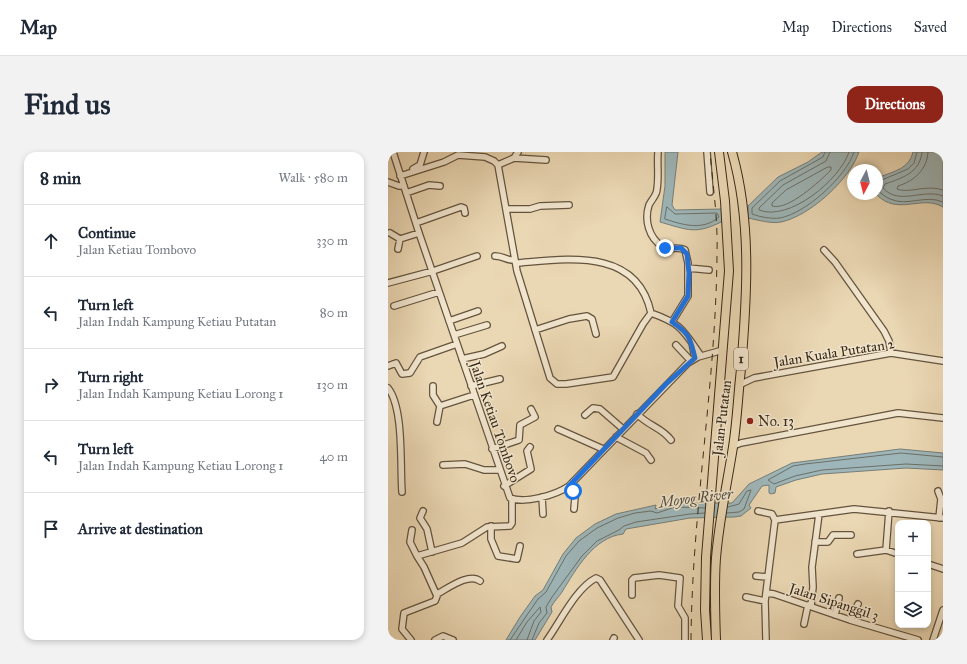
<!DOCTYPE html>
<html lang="en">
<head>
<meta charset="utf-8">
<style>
  :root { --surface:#fff; --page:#f2f2f3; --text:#1f2937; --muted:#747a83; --line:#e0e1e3; --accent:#8f2418 }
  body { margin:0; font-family:"IM FELL Great Primer",serif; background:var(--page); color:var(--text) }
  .controls { position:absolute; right:12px; bottom:12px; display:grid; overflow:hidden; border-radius:8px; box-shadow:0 2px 6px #0003 }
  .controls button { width:36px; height:36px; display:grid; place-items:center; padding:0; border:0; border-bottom:1px solid var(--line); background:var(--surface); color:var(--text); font:20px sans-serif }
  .compass { position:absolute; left:459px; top:12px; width:36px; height:36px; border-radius:50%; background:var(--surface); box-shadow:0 2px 6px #0003; rotate:187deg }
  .stop { position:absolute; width:12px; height:12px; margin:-9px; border:3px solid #1a73e8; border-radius:50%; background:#fff }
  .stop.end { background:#1a73e8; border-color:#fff; box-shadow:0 1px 4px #0008 }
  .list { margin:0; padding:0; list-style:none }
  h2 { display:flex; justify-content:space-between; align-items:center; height:52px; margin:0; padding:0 16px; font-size:17px }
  h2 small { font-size:13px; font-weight:400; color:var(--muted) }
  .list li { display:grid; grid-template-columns:26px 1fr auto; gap:12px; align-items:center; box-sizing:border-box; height:72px; padding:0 16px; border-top:1px solid var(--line) }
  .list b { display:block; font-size:15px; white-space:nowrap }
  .list p { margin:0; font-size:13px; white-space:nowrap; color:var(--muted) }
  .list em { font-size:13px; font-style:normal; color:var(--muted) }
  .icon { flex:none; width:22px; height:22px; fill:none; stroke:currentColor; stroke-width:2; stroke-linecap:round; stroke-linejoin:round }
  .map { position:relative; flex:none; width:555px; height:488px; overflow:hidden; border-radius:12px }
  header { display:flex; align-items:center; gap:24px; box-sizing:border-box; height:56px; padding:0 20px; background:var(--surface); border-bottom:1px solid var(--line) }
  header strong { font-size:19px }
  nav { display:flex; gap:22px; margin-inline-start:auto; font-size:14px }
  .intro { display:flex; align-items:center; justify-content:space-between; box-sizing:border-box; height:96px; padding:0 24px }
  h1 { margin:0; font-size:28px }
  .button { padding:10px 18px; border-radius:12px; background:var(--accent); color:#fff; font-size:14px; font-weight:700 }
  main { display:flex; gap:24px; padding:0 24px }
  aside { flex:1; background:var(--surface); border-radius:12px; box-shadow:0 2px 6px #0003 }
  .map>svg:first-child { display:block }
</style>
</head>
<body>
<header>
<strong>Map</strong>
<nav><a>Map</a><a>Directions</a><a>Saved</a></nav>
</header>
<div class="intro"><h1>Find us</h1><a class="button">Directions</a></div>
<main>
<aside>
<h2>8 min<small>Walk · 580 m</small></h2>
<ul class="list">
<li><svg class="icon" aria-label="ahead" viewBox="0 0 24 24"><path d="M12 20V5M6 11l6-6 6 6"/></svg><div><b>Continue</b><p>Jalan Ketiau Tombovo</p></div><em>330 m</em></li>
<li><svg class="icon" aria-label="left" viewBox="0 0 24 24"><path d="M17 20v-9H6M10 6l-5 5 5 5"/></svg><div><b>Turn left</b><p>Jalan Indah Kampung Ketiau Putatan</p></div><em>80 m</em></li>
<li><svg class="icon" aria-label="right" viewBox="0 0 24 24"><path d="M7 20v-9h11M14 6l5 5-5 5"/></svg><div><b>Turn right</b><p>Jalan Indah Kampung Ketiau Lorong 1</p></div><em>130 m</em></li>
<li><svg class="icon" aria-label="left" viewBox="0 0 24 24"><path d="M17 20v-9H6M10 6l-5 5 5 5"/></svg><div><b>Turn left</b><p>Jalan Indah Kampung Ketiau Lorong 1</p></div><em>40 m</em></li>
<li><svg class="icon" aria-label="arrive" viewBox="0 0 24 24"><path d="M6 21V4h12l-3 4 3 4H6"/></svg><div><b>Arrive at destination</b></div></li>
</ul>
</aside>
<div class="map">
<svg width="555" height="488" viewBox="0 0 555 488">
  <rect width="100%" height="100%" fill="#ead7b3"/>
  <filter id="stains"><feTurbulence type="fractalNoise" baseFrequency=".005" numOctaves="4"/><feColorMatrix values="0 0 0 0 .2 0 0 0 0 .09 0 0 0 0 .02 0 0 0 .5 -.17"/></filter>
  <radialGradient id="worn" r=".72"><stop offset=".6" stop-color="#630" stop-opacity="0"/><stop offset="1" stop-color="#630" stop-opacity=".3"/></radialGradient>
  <path fill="#9eb6b9" stroke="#757e78" d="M277,0H290L284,53L287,58L334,57L335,69C308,83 300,78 272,70L277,34Z
    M434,0H471C462,27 422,64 393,70C383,72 370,68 360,66V54L390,25L420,10Z
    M525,0H555V55C533,42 510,65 488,42L489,28L492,25C506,19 521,17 525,0Z
    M512,297L555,301V318L518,316L434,322L408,328L388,335L387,341L383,342L381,341V333L374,334L361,353L363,356L353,364L346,365L302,366L238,377L235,382C206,385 188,417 174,440C171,445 166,449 163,455L164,460L147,488H118L132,465L147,444L155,438L175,402L188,386L207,372L228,362L268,353L267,357L287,351H344L361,332L404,311Z"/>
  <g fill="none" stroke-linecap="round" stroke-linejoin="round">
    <path stroke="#6b7068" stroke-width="1" d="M437,0L435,5L392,29L364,56V62C372,65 383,67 392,66C418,61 458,25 466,0
      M442,0L438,9L395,33L371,56V58C401,70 452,28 461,0
      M534,0C532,21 514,26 497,32L495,36C511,54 535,36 555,44
      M540,0C539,18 526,29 510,34L509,37C520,42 539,32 555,38
      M440,15H443V18C432,29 400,59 384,54V51L398,38Z
      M489,30L520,17L526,11L529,0
      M489,38C493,41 497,45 502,47C520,55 537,42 555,50
      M279,55L287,62L329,61L331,65C315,79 295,73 277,67Z
      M555,305L513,301L417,312L405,314L380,328L386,332L407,324L434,318L518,312L555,314
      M339,361L351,360L356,357L363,338L359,339L351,352L340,355
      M122,488L150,447L158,440L178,404L191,389L209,376L230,366L247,361L263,359L269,361L287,355L317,356
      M128,488L139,470L152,455L153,460L146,469L139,488
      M144,488L151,471L159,461L158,455L164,445L194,404L209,389L231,378L236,374L248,370L302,362L317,361"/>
    <g stroke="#64543e" stroke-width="8">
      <path id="minor" d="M5,0L31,81L122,346C137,352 168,343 181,334L300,211L310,205L335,198
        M270,0C269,12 271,25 269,37C269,43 264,47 261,53C256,68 261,86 274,94C282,99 290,94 297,98L300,111V144L284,170
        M319,0L322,40
        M126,6L158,8
        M110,13L126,6L130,0
        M25,17L32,13L36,0
        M12,24L56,10L70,3L97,5L106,9L110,13L129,119L162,226L169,232H178L225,225L255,172L263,161
        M0,30L11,34H16
        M18,41L41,33L52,34
        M119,57H142L152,54L181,53
        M28,71L73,55L76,56L77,61
        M2,81L12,87
        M10,97L12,87L31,81
        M436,98L447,110L496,179L501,189L503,201
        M107,104C116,104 119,109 127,108
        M128,111C179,107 249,95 263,161
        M300,116L321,118
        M0,131L45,119L89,104
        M6,154L51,140
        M263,161C294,172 295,178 313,204
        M61,169L90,159
        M147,178L181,167L199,164L204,167L208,182
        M66,183L99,173
        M304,191L307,206
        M288,193L303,209
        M74,207L96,202L114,194
        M0,214L8,211L14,222L22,221L32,205L69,192
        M351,233L366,226L503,201L555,209
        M45,234V243L52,254
        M83,234L112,227
        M0,236C16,256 12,313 14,340
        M249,262C262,275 273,275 283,288
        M197,263L205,256L212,257L235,277
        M49,270L52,254L86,243
        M170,277L215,297
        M228,285L258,301L263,308
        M345,294L353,291L510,261L555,266
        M104,297L131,288L132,273L147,265L143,257
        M55,313L77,312L96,318H111
        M116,334L143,317L139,299L142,295
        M181,334L187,345L186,357
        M550,339L553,347L551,366
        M154,345L155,362
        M35,359L32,366L39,377L44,400
        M370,359L384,362L387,368
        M501,359L498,398L510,402
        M387,368L466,357L555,366
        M103,374V387L110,404L129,407L132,394
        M24,378L22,390L29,404
        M427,390H440L445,383H463
        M469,402L498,398
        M540,412L555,417
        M368,424L380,425
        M378,441L386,442L462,468L530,488
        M49,442C59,437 81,420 92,429
        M244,443V428L246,426L271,423L292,426L290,454L297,466V488
        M358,445L377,449
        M423,454L425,435L424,415L431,362
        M447,463L451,446
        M462,468L470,452
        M416,472L420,453
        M23,488L14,477L16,461L47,449L49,444L36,415L29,404L74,391L99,375L122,374L124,371V347
        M47,488L55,484L65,488
        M159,488C172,470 188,436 208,426L212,428L251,488
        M225,488L226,486
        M378,488L377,449L387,368
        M545,488L555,458"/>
    </g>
    <g stroke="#382917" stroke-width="10">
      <path id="highway" d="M319,488L317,458L318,405L341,119L337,49L331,0
        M328,488C327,461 326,434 328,406C331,369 339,332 345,295C349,270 350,243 353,217C359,145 364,70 344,0"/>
    </g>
    <use href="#minor" stroke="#f1e5ce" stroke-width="5.5"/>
    <use href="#highway" stroke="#ead7b3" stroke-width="8"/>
    <path stroke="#382917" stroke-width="1" stroke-dasharray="7 7" stroke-linecap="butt" d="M303,488C304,359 328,231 329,102C330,68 325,34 322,0"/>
  </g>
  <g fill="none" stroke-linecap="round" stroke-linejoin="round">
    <path stroke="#1a73e8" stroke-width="5" d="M185,339L181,334L278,232L307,206C302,186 302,182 284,170L300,144L301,121L299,102L293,96H277"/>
  </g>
  <circle fill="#8f2418" stroke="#f1e5ce" stroke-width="1.5" cx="362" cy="269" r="4"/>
  <g text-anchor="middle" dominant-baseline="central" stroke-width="3" stroke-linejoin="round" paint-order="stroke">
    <rect fill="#f1e5ce" stroke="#70614e" stroke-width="1" x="346" y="196" width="14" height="22" rx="3"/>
    <g font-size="13" font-weight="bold" fill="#382917">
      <text x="353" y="207">1</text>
    </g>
    <g font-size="14" fill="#382917" stroke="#f1e5ce">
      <text transform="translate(446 201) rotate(-9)">Jalan Kuala Putatan 2</text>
      <text transform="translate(334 266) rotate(-83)">Jalan Putatan</text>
      <text transform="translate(107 270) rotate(71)">Jalan Ketiau Tombovo</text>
      <text transform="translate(446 450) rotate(18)">Jalan Sipanggil 3</text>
    </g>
    <g font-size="14" fill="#382917" stroke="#f1e5ce" text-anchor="start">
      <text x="370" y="269">No. 13</text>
    </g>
    <g font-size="15" font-style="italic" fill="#524c40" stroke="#f1e5ce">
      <text transform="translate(308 346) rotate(-7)">Moyog River</text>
    </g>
  </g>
  <rect width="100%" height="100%" filter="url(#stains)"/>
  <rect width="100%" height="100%" fill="url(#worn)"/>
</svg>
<div class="controls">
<button>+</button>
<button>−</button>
<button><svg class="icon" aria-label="layers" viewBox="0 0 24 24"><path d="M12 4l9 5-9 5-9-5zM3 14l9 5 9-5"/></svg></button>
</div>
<svg class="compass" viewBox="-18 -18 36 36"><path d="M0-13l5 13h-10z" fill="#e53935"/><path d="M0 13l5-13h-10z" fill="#747a83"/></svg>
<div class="stop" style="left:185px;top:339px"></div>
<div class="stop end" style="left:277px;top:96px"></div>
</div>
</main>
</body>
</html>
